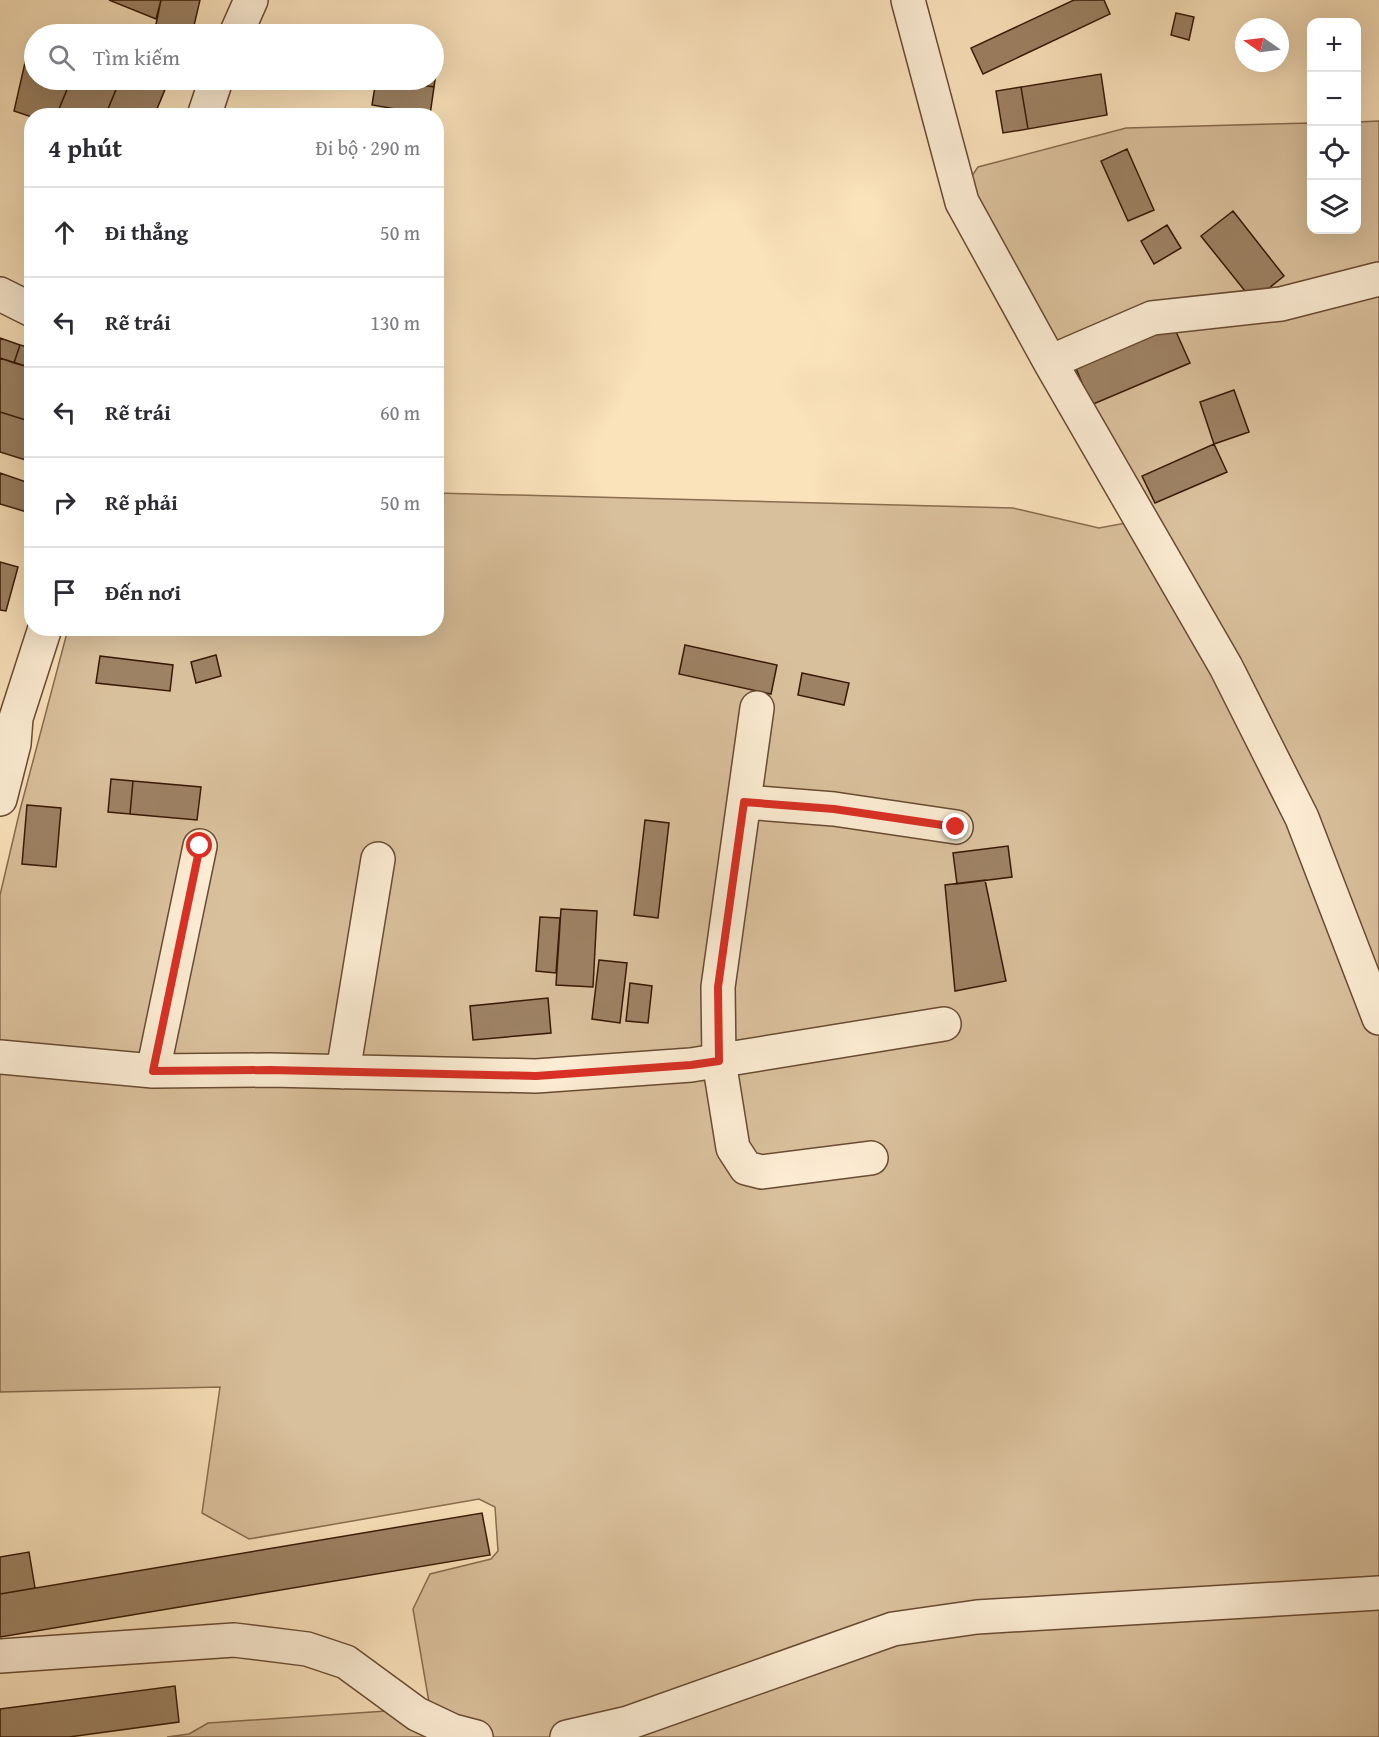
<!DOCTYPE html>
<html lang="vi">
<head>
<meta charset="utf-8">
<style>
  :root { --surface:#fff; --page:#f2f2f3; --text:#2b2b33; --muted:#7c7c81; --line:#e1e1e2 }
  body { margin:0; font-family:"Gentium Book Plus",serif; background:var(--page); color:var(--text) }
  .controls { position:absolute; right:18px; top:18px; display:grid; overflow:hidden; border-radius:12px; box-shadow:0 6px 24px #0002 }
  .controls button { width:54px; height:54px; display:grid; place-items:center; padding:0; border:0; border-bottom:2px solid var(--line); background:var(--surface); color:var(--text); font:30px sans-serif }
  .compass { position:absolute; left:1235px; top:18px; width:54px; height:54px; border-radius:50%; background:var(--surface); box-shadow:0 6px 24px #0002; rotate:284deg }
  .stop { position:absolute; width:18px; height:18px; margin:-14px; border:4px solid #d93025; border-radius:50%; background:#fff }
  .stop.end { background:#d93025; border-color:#fff; box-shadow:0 2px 6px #0008 }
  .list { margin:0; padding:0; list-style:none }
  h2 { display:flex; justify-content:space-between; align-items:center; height:78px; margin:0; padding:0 24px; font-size:26px }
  h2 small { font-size:20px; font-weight:400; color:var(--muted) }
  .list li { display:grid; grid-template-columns:39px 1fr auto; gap:18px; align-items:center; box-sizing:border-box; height:90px; padding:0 24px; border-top:2px solid var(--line) }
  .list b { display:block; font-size:22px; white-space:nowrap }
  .list em { font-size:20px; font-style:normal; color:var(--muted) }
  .icon { flex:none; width:33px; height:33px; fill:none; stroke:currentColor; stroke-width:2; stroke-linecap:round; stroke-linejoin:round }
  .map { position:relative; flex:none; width:1379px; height:1737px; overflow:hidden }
  .search { position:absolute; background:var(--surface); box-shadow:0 6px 24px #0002; left:24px; top:24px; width:420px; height:66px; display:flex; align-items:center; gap:15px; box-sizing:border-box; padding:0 21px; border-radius:33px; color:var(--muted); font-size:22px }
  .panel { position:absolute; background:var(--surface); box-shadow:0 6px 24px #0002; left:24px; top:108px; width:420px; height:528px; border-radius:24px }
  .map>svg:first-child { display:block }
</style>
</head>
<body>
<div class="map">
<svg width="1379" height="1737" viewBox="0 0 1379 1737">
  <rect width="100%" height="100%" fill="#fae2bb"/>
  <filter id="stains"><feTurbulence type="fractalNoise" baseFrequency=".00333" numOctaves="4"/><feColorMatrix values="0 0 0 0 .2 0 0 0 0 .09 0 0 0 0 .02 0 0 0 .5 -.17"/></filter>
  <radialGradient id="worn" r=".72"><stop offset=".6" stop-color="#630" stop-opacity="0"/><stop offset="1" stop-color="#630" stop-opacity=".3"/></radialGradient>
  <path fill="#d9c09c" stroke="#896c50" stroke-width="1.5" d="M1379,121V1737H167L189,1734L208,1723L430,1708L413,1609L430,1574L491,1559L498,1551L495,1507L479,1499L249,1539L202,1513L220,1387L0,1392V895L20,810L68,629L436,628L437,493L1013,508L1099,528L1153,518L967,183L978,167L1126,128L1311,123L1312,230H1356L1357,122Z"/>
  <path fill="#9d8264" stroke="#391905" stroke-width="1.5" d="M109,0H161L156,19Z
    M161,0H200L192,34L155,29Z
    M1074,0H1104L1110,14L983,74L971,48Z
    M1176,13L1194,17L1189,40L1171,35Z
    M62,27L80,34H59Z
    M29,45L34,47V80H71L56,116L32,117L14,111Z
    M434,67H437L434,87L390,80H434Z
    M1101,74L1107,115L1028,129L1021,87Z
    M71,80H120L105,116H56Z
    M120,80H169L154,116H105Z
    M376,80H390L434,87L430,115L372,105Z
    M1021,87L1028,129L1003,133L996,91Z
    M388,108L430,115L387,116Z
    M1127,149L1154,210L1128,221L1101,161Z
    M1233,211L1284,276L1253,301L1201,236Z
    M1167,225L1181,248L1154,264L1141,241Z
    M1173,325L1190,363L1091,405L1075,366Z
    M0,338L20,345L14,363L0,358Z
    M20,345L32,348V368L14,363Z
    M0,358L32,368V422L0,412Z
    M1234,390L1249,432L1214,444L1200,402Z
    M0,412L32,422V462L0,452Z
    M1214,444L1227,472L1155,503L1142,476Z
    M0,473L32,484V499L27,512L0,504Z
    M0,562L18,567L6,611L0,610Z
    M685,645L777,665L771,694L679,674Z
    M216,655L221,676L196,683L191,662Z
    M100,656L173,665L170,691L96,683Z
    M802,673L849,683L844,705L798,695Z
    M111,779L133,781L130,814L108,812Z
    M133,781L201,787L197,820L130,814Z
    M27,805L61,808L56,867L22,864Z
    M645,820L669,823L658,918L634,915Z
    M1008,846L1012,877L957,884L953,853Z
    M985,880L1006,981L955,991L945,885Z
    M561,909L597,911L593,987L556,985Z
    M540,917L560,918L556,973L536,971Z
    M599,960L627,963L620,1023L592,1019Z
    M630,983L652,986L648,1023L626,1021Z
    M548,998L551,1033L473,1040L470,1006Z
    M482,1513L490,1555L0,1637V1594Z
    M29,1552L35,1588L0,1594V1557Z
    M175,1686L179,1722L69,1737H0V1709Z"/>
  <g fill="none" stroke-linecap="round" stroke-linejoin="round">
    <g stroke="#694b32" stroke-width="36">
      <path id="minor" d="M908,0L962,202L1050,362L1226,667L1302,818L1379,1018
        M236,34L251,0
        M204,116L216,80
        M0,294L32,310
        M1050,362L1152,318L1281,304L1379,279
        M757,708L718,987L719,1061L733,1148L746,1168L762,1172L871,1158
        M0,799L14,744L16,718L45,628
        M744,802L834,809L956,827
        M0,1057L153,1071L270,1070L536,1076L691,1065L944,1024
        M153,1071L200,846
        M343,1072L378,859
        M0,1656L234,1640L307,1649L346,1662L417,1714L453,1731L476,1737
        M567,1737L628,1723L893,1629L977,1617L1379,1593"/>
    </g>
    <use href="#minor" stroke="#fcecd3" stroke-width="33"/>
  </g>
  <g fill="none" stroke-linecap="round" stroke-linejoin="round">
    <path stroke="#d93025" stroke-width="8" d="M200,846L153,1071L270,1070L536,1076L691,1065L719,1061L718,987L744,802L834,809L956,827"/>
  </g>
  <rect width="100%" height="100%" filter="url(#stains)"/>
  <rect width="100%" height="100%" fill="url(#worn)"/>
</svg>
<div class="controls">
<button>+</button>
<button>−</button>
<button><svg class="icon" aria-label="locate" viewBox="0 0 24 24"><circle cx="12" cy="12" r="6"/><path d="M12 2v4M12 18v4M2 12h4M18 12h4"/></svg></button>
<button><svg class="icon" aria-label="layers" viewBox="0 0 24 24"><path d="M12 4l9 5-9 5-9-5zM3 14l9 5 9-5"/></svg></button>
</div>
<svg class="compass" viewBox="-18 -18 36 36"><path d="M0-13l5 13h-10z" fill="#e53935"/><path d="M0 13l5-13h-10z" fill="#7c7c81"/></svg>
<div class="stop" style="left:200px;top:846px"></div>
<div class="stop end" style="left:956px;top:827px"></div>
<div class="search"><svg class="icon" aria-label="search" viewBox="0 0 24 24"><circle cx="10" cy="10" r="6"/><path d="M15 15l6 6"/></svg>Tìm kiếm</div>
<section class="panel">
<h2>4 phút<small>Đi bộ · 290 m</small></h2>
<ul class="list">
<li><svg class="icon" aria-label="ahead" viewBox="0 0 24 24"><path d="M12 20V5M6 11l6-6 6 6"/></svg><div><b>Đi thẳng</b></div><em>50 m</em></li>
<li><svg class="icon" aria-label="left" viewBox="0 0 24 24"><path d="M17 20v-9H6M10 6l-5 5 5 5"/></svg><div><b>Rẽ trái</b></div><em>130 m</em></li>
<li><svg class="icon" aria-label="left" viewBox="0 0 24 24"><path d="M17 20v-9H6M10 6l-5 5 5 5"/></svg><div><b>Rẽ trái</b></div><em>60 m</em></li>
<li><svg class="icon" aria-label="right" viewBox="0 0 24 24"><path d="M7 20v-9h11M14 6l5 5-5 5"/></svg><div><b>Rẽ phải</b></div><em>50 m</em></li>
<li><svg class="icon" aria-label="arrive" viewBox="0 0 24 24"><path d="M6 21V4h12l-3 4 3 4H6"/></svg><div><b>Đến nơi</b></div></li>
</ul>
</section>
</div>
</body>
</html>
